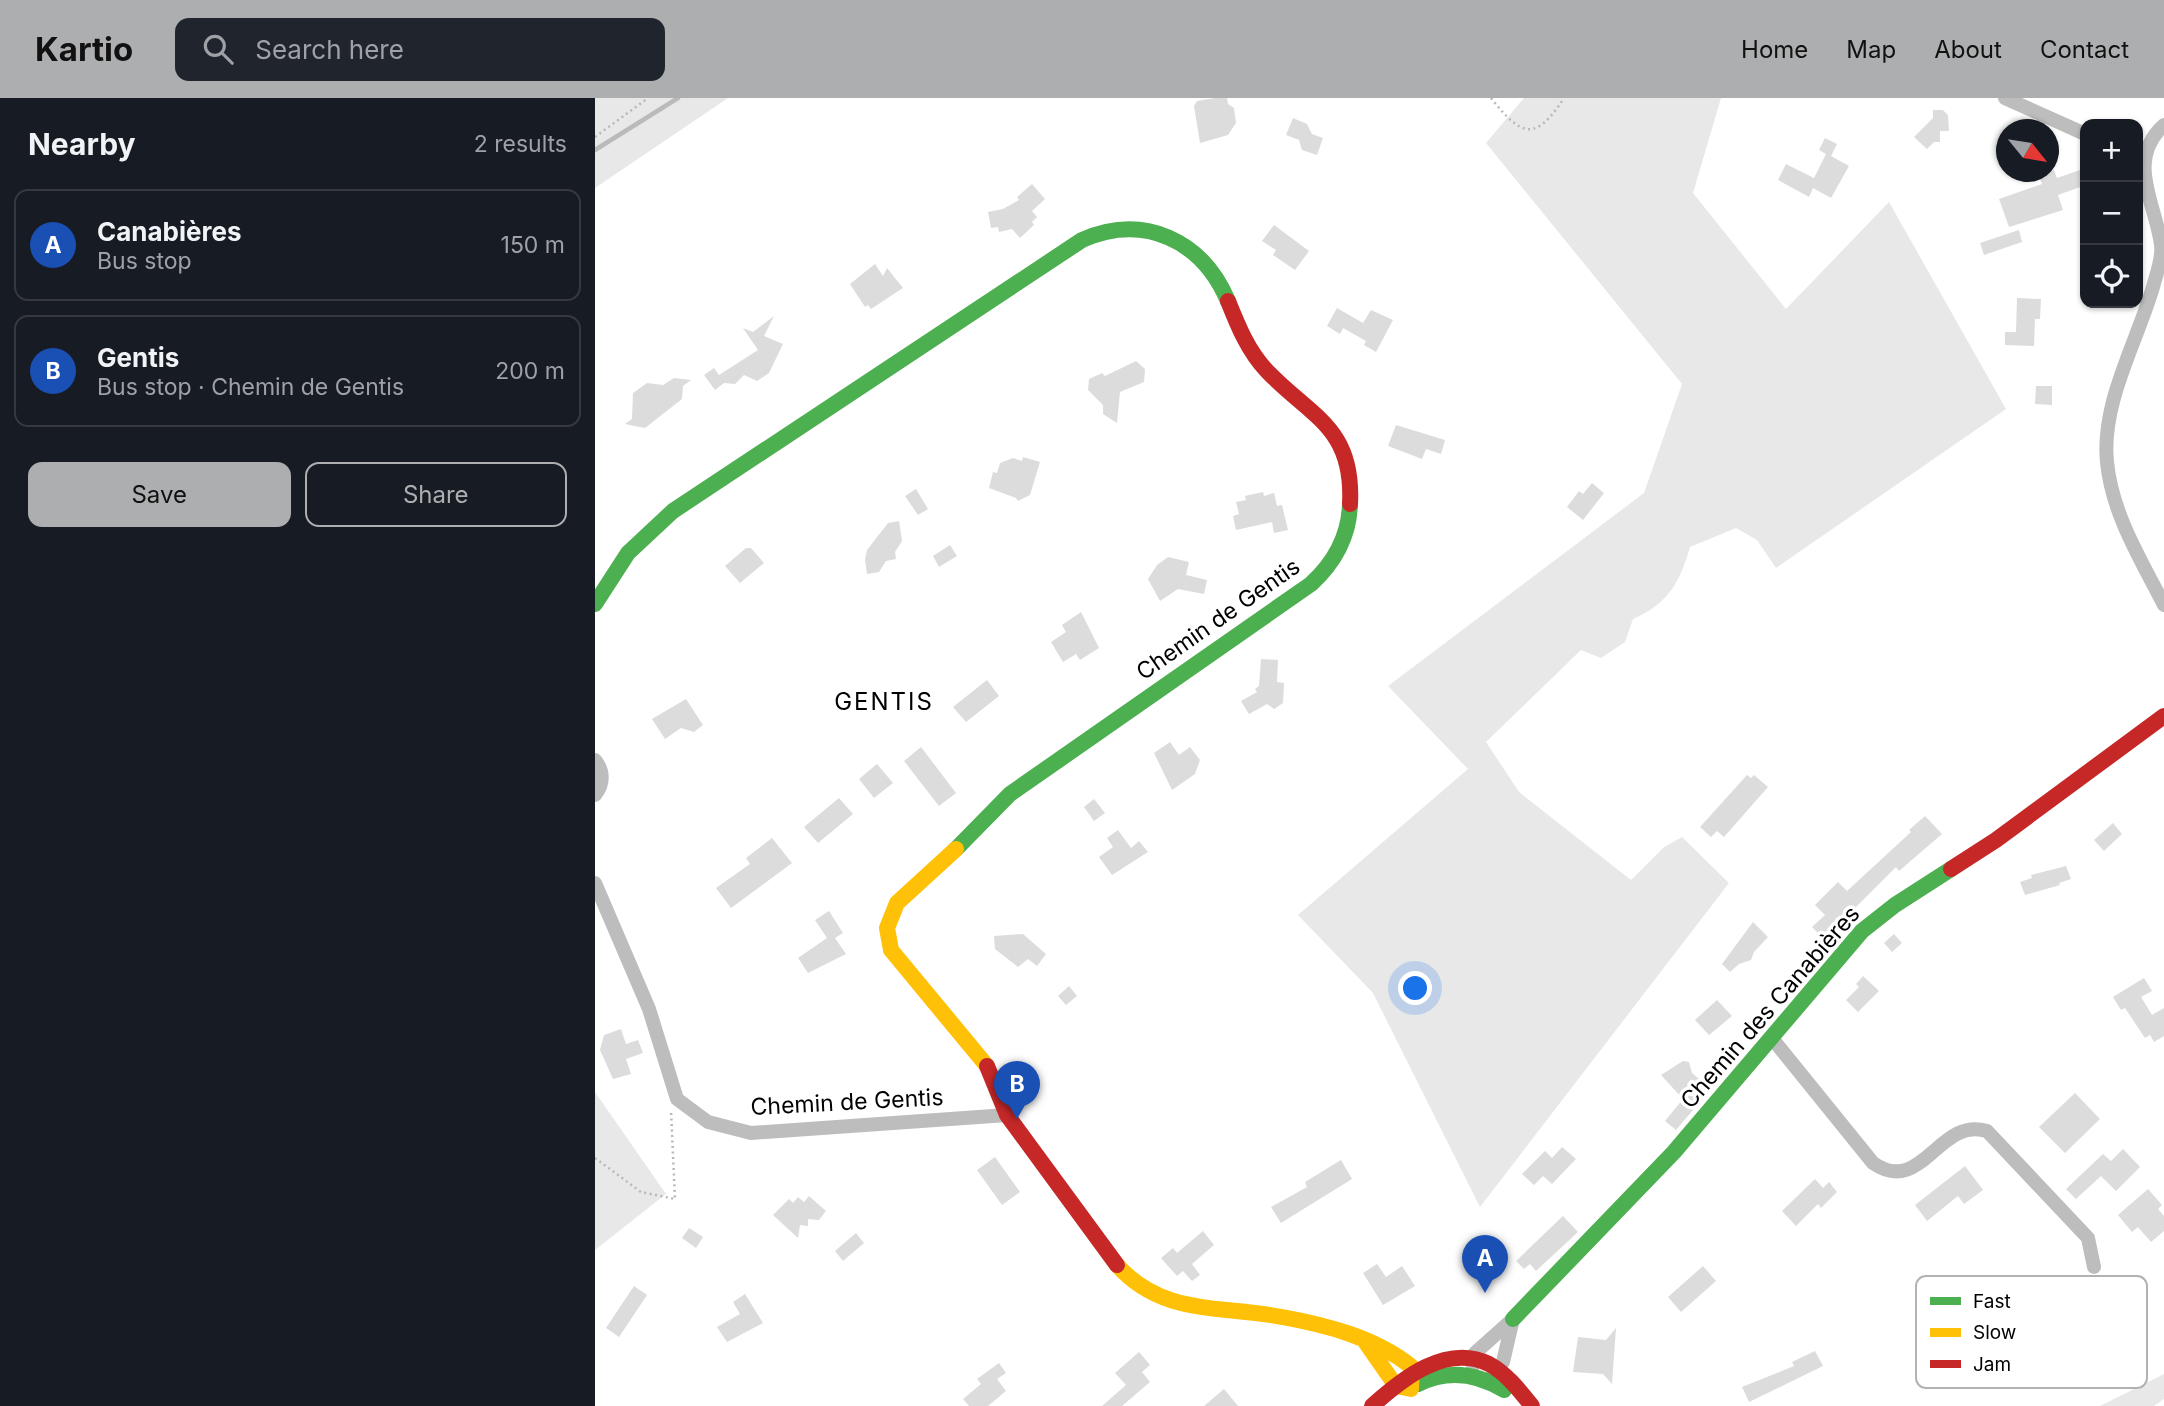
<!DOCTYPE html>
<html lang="en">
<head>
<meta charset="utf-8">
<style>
  :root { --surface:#171b24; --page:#20242c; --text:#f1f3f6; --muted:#9ea1a6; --line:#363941; --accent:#adaeaf }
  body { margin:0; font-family:Inter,sans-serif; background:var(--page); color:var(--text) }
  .controls { position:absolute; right:21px; top:21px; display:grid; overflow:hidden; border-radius:14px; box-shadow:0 2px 5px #0004 }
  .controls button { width:63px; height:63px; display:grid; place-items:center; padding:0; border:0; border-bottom:2px solid var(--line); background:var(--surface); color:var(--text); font:35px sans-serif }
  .compass { position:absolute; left:1401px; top:21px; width:63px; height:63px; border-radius:50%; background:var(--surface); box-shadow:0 2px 5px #0004; rotate:120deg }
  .you { position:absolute; left:821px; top:891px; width:24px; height:24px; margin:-18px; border:5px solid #fff; border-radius:50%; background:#1a73e8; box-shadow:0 0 0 10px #1a73e833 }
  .badge { display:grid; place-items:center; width:46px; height:46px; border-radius:50%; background:var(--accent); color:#fff; font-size:23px; font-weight:700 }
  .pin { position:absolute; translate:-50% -58px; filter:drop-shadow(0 2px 4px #0008) }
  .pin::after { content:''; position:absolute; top:37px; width:24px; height:21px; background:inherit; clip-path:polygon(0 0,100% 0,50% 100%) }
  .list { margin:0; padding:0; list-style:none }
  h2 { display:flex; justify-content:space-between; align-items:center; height:91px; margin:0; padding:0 28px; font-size:30px }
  h2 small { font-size:23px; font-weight:400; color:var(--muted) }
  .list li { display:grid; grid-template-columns:46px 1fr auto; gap:21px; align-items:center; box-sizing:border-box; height:112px; margin:0 14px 14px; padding:0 14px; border:2px solid var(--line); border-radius:14px }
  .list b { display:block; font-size:26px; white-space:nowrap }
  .list p { margin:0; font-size:23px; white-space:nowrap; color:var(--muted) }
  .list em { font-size:23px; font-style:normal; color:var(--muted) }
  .actions { display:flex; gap:14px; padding:21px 28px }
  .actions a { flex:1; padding:16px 0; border:2px solid var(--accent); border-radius:14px; text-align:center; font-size:24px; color:var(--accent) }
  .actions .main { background:var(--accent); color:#111 }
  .icon { flex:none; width:38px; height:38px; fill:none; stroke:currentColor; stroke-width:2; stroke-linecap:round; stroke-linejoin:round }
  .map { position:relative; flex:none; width:1569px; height:1308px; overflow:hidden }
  header { display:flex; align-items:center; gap:42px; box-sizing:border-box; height:98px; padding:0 35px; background:var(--accent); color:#111 }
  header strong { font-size:33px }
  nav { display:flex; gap:38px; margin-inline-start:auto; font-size:24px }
  .search { width:490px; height:63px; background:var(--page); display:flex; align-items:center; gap:18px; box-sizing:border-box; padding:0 24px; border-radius:14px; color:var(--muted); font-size:26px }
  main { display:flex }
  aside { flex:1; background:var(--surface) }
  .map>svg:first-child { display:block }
</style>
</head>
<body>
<header>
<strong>Kartio</strong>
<div class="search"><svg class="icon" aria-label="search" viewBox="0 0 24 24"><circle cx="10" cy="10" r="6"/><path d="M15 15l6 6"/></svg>Search here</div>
<nav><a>Home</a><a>Map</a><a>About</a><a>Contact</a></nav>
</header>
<main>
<aside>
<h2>Nearby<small>2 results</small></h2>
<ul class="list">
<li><span class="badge" style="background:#1a4fb4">A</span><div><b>Canabières</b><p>Bus stop</p></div><em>150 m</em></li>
<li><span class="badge" style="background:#1a4fb4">B</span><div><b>Gentis</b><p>Bus stop · Chemin de Gentis</p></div><em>200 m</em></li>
</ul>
<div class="actions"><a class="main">Save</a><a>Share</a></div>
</aside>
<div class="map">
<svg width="1569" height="1308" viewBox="0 0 1569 1308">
  <rect width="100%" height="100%" fill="#fff"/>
  <path fill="#e8e8e8" d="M0,0H133L0,90Z
    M929,0H1126L1098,95L1191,211L1294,104L1411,311L1181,470L1162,442L1141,430L1095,449C1085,484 1073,506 1038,521L1030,544L1006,560L986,552L891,644L924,694L1036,782L1069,749L1087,739L1134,785L885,1109L778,895L703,817L873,671L793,588L1049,395L1087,286L891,45Z
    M0,994L71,1096L0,1152Z
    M1569,1276V1301L1559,1308H1505Z"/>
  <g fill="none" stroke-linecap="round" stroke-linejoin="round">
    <path stroke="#bababa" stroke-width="4.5" d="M0,52L83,0"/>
  </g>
  <path fill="#dcdcdc" d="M620,0H632L633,6L639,10L641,25L633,37L605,45L599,8L602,3Z
    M1338,12H1348L1353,17L1354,33H1345V44H1339L1332,51L1319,39L1338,20Z
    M698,20L712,26L717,36L728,40L722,57L707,52L704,42L691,37Z
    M1230,40L1242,46L1236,58L1254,68L1236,100L1218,90L1214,99L1183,82L1191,66L1219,80L1231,56L1224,52Z
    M1488,71L1485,89L1463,97L1468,112L1414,129L1404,101L1447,86L1444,77L1459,72L1462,80Z
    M437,86L450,101L437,113L442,119L437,124L439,127L425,140L417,131L404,134L403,129L396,130L393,114L408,111L424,102L422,99Z
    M679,127L714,153L700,172L678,157L681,152L667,143Z
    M1424,132L1427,144L1389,157L1385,145Z
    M280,166L288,178L292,170L308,190L276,211L273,207L270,209L255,186Z
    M1422,200L1446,201L1445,221H1440L1439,248L1410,247V234H1421Z
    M742,210L768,225L776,212L798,222L781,254L769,247L771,243L748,230L745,236L732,228Z
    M179,218L169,238L188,246L174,275L162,283L149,277L140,286L129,285L120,292L109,277L119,270L124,277L163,252L148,230L158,234Z
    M541,263L550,271L549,284L525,294L522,325L508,316V307L493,292L494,281L507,275L510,278Z
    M79,280L96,282L88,288L87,301L50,330L30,326L37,321L38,295L52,285L68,287Z
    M1441,288H1457V307L1440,306Z
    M801,327L850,342L846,356L831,351L827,361L793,348Z
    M428,359L445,364L435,397L423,403L421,400L394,390L398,374L402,375L405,365L418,360L427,363Z
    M997,385L1009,395L988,422L972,409L984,393L988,396Z
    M321,391L333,411L323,417L310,398Z
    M668,394L669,398L679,395L682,408L687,407L693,432L679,435L677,424L641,432L638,418L644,416L641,404L651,402L650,398Z
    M304,423L307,443L300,454L301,461L291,463L284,474L272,476L270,462L272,452L293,425Z
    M355,447L362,458L344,469L338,458Z
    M151,450H156L169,465L145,485L130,468Z
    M573,459L594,464L591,477L612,482L609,496L583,491L565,503L553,481L562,467Z
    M486,514L504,550L485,562L481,556L468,564L456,544L471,534L467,527Z
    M666,561L683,562L682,584L689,585L688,605L679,611L672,606L654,616L646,603L662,594L660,591L664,588Z
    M392,582L404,598L371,624L358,609Z
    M91,601L108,627L99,634L86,630L70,641L57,621Z
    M575,644L584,657L595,649L605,662L600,676L577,692L559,655Z
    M326,649L361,695L344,708L309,663Z
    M282,666L298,685L279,700L264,681Z
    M1152,677L1156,680L1159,677L1173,689L1129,739L1122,733L1116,739L1105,729Z
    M244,700L258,716L223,745L209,729Z
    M499,701L510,715L499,723L489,709Z
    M1330,718L1347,736L1304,773L1301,769L1259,811L1257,809L1226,838L1217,829L1230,817L1220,807L1243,784L1252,793L1316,734L1314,732Z
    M1518,725L1527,736L1509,753L1499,742Z
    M523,732L536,750L544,743L553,754L517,777L504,759L518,749L512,740Z
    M177,740L197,765L136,810L121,790L155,766L151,760Z
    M1471,768L1476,781L1464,785L1465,787L1430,797L1425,784L1437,780L1436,777Z
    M234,813L248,835L240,840L251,856L213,875L203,860L232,840L220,822Z
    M1158,824L1173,839L1159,854L1156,862L1144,866L1135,874L1127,866Z
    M428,836L451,856L442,868L433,861L423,869L400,851L399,838Z
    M1299,836L1307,845L1297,854L1289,845Z
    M1268,878L1284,893L1263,914L1251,902L1264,889L1261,886Z
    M1549,880L1557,893L1546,899L1557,917L1569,910V938L1559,944L1555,937L1550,940L1530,910L1526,912L1518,899Z
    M474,888L482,898L471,907L463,898Z
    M1122,902L1137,918L1114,937L1100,922Z
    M26,931L31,946L43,942L48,955L31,961L36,976L18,981L5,952L9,937Z
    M1088,963L1094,964L1097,975L1116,991L1081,1032L1070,1023L1088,1001L1066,977Z
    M1480,995L1505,1021L1470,1055L1444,1029Z
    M967,1049L981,1061L957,1086L948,1078L939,1087L927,1076L950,1053L957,1060Z
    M1528,1051L1545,1069L1521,1093L1506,1078L1481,1101L1471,1091L1508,1056L1516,1063Z
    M400,1059L425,1094L407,1107L382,1072Z
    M746,1062L757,1081L686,1125L676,1109L712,1089L710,1084Z
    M1370,1068L1388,1092L1369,1106L1363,1098L1332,1123L1320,1107Z
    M1220,1081L1228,1090L1234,1084L1242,1094L1226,1110L1223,1106L1201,1128L1187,1113Z
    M1553,1091L1567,1107L1563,1111L1569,1118V1133L1556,1144L1543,1129L1537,1134L1523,1117Z
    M214,1098L231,1113L224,1122L213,1121V1128L205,1127L203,1140L178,1117L194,1101L198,1105L203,1099L209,1104Z
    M968,1118L983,1134L941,1173L935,1166L929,1171L921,1163Z
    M94,1130L108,1139L101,1150L87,1140Z
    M608,1133L619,1147L597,1166L605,1177L597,1183L588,1173L582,1178L566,1160L578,1150L582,1155Z
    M261,1135L269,1145L248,1163L240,1153Z
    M782,1166L791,1179L807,1168L820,1188L788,1207L768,1175Z
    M1108,1168L1121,1183L1086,1214L1073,1199Z
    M39,1188L52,1197L24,1239L11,1230Z
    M150,1196L168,1225L132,1244L122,1229L145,1216L138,1204Z
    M1021,1230L1017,1286L1008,1276L978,1274L983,1239L1011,1242Z
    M1220,1253L1228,1268L1154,1304L1147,1289L1199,1268L1197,1264Z
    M544,1254L555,1267L547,1274L555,1284L527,1308H507L531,1287L520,1275Z
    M404,1265L411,1275L402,1281L411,1293L393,1308H374L368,1301L386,1286L382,1281Z
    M629,1291L643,1308H609Z"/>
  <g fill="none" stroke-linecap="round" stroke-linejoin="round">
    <path stroke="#b8b8b8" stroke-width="2.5" stroke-dasharray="2 3.5" stroke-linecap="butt" d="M896,0C926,38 940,45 969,0
      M0,39L53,0
      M0,1060L46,1094L80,1101L76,1012"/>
    <path stroke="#bdbdbd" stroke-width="14" d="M1410,0L1490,36
      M1569,27C1530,62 1561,106 1566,147C1568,160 1561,177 1558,189C1542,244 1506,305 1512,364C1517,416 1546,462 1569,507
      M0,662C9,673 9,686 0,697
      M0,785L54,911L82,1001L113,1024L156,1035L412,1017
      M1176,939L1278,1065C1327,1099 1344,1018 1392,1033L1493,1140L1499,1169
      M878,1268L880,1255L918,1221L908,1264L897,1278"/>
    <path stroke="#4caf50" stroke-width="16" d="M0,506L33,455L78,413L487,142C549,115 607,142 633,203
      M361,751L415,696L716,486C739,465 754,438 755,406
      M918,1221L1079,1054L1267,833L1300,807L1356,771
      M823,1286C853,1271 881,1275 909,1292"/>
    <path stroke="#ffc107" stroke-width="16" d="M361,751L302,805L292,830L296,852L392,968
      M522,1167C567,1218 626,1207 687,1219C732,1227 781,1240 817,1269L816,1291L801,1288L771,1245"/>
    <path stroke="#c62828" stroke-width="16" d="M633,203C643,228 653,253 672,273C716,319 759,329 755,406
      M1356,771L1401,742L1569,618
      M392,968L412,1017L522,1167
      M777,1308C807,1281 851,1245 894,1266C911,1275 925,1293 937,1308"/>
  </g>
  <g text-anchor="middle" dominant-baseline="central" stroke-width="7" stroke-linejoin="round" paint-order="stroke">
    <g font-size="23" fill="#000" stroke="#fff">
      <text transform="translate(623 521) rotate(-35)">Chemin de Gentis</text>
      <text transform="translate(1175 909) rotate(-49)">Chemin des Canabières</text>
      <text transform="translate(252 1004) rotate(-3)">Chemin de Gentis</text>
    </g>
    <g font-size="24" letter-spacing="2" fill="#000" stroke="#fff">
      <text x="289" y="603">GENTIS</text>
    </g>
  </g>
  <rect x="1321" y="1178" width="231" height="112" rx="10" fill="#fff" stroke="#b2b2b2" stroke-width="2"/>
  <rect x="1335" y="1199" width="31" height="8" fill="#4caf50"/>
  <rect x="1335" y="1230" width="31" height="9" fill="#ffc107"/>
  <rect x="1335" y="1262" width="31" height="8" fill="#c62828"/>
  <g font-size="19" fill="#000">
    <text x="1378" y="1210">Fast</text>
    <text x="1378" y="1241">Slow</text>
    <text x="1378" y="1273">Jam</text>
  </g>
</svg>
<div class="controls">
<button>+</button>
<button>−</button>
<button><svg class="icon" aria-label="locate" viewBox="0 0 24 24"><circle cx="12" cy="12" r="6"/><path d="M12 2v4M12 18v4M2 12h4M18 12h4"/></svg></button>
</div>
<svg class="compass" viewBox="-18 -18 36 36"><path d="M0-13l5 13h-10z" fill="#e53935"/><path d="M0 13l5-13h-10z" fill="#9ea1a6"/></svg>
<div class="you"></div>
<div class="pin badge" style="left:890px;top:1195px;background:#1a4fb4">A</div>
<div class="pin badge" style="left:422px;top:1021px;background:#1a4fb4">B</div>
</div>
</main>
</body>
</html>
